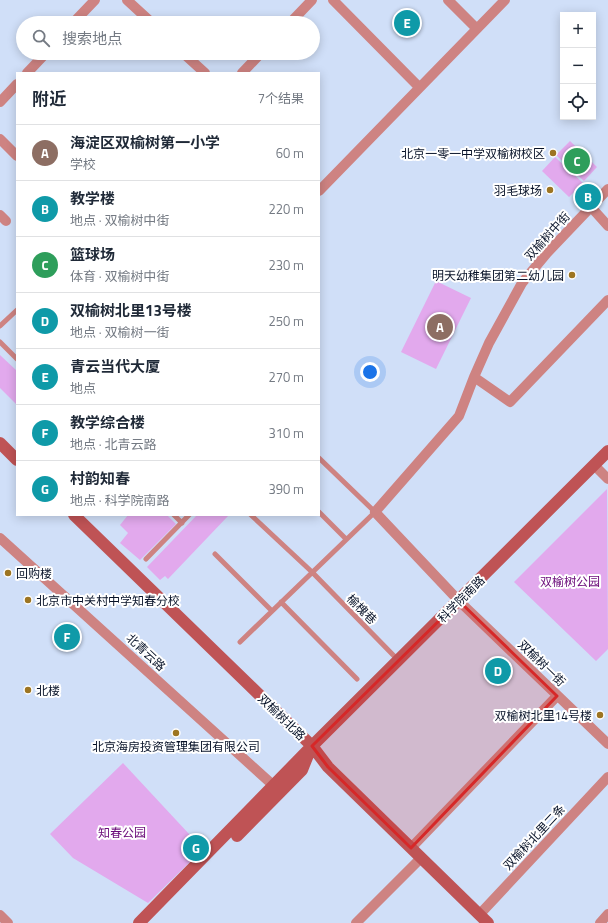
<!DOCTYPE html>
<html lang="zh">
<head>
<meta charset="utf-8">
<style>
  :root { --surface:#fff; --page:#f2f2f3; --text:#1f2937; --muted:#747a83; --line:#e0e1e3; --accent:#1a73e8 }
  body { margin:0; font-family:"Titillium Web","Noto Sans SC",sans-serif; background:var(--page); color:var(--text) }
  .controls { position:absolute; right:12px; top:12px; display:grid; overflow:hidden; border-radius:0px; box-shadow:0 2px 10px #0003 }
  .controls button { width:36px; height:36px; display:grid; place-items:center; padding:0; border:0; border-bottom:1px solid var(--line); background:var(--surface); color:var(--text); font:20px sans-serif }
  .you { position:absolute; left:370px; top:372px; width:14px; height:14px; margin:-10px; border:3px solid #fff; border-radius:50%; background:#1a73e8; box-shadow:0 0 0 6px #1a73e833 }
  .badge { display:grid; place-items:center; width:26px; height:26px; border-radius:50%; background:var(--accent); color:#fff; font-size:13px; font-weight:700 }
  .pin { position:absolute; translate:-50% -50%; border:2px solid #fff; box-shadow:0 1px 4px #0006 }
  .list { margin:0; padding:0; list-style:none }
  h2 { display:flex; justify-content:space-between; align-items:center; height:52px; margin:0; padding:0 16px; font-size:17px }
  h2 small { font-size:13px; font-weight:400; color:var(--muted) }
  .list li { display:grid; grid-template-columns:26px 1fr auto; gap:12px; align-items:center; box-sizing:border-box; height:56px; padding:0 16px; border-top:1px solid var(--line) }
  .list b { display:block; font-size:15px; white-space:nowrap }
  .list p { margin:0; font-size:13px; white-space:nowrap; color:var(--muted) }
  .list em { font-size:13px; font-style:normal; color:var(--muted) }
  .icon { flex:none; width:22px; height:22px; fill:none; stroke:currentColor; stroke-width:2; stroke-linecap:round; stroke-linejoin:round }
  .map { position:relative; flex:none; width:608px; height:923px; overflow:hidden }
  .search { position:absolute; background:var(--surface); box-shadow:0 2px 10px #0003; left:16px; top:16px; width:304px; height:44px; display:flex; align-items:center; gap:10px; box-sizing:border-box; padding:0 14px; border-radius:22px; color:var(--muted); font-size:15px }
  .panel { position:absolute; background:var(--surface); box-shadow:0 2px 10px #0003; left:16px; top:72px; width:304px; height:444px; border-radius:0px }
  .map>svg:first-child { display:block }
</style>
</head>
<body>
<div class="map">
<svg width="608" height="923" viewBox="0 0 608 923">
  <rect width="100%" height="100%" fill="#d0dff8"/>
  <path fill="#e2a9ed" d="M570,141L597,167L584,181L556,155Z
    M555,157L583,183L569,197L542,171Z
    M436,281L471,298L436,369L401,352Z
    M0,355L17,371V405L0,388Z
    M607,489L608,649L596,661L514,582Z
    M128,515H167L176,524L140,560L120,543L128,533L120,525Z
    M197,515H229L168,579L165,576L160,580L147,567Z
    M123,763L203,849L148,903L73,858L50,834Z"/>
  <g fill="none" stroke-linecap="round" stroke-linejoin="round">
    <path stroke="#ce8382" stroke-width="5" d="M0,326L17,310
      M0,342L17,359
      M319,512L346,539
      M174,515L182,523
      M251,515L312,572L398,660
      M215,554L272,611
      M146,559L189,515
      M281,602L357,679
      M240,642L375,512L319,458"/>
    <path stroke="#ce8382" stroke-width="10" d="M127,0L152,23
      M333,0L419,87
      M448,0L476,28
      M73,23L95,0
      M290,23L312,0
      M183,53L205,73
      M27,73L46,53
      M242,73L261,53
      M0,102L17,84
      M0,139L17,156
      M608,189L547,253L522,283L489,343L474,377L510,402L608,300
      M319,191L505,0
      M591,207L608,226
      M0,215L6,221
      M474,377L459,416L375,512L459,601L608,744
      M594,465L608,479
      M0,538L274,786
      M411,848L557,696
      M0,915L8,923
      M479,915L608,777
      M356,923L421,858
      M600,923L608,914"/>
    <path stroke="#bf5355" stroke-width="12" d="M0,443L17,460
      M74,515L312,746L328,767L488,923
      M237,836L302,770L308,755
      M139,923L312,746L608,451"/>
  </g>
  <path fill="#d62828" fill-opacity="0.2" stroke="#d62828" stroke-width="3" stroke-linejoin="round" d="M459,601L557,696L411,848L328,767L312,746Z"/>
  <g fill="#9d7522" stroke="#fff" stroke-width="1.5">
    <circle cx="553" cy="153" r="4"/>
    <circle cx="550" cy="190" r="4"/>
    <circle cx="572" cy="275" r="4"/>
    <circle cx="8" cy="573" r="4"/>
    <circle cx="28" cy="600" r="4"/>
    <circle cx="28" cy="690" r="4"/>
    <circle cx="600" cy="715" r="4"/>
    <circle cx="176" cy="733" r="4"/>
  </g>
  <g text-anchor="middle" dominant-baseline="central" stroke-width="4" stroke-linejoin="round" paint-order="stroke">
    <g font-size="12" fill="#061127" stroke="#fff" text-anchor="end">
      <text x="545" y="153">北京一零一中学双榆树校区</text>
      <text x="542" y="190">羽毛球场</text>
      <text x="564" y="275">明天幼稚集团第二幼儿园</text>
      <text x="16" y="573" text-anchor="start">回购楼</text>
      <text x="36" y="600" text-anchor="start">北京市中关村中学知春分校</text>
      <text x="36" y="690" text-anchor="start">北楼</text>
      <text x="592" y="715">双榆树北里14号楼</text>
      <text x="176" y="746" text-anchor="middle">北京海房投资管理集团有限公司</text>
    </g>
    <g font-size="12" fill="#061127" stroke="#fff">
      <text transform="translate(547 236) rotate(-48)">双榆树中街</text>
      <text transform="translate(461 599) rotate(-45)">科学院南路</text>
      <text transform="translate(362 609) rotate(45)">榆槐巷</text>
      <text transform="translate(146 652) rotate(43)">北青云路</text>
      <text transform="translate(542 663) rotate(44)">双榆树一街</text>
      <text transform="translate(282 717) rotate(44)">双榆树北路</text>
      <text transform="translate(534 837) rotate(-47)">双榆树北里二条</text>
    </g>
    <g font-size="12" fill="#6a0a79" stroke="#fff">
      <text x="570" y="581">双榆树公园</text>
      <text x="122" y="832">知春公园</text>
    </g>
  </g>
</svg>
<div class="controls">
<button>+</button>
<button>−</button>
<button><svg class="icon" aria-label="locate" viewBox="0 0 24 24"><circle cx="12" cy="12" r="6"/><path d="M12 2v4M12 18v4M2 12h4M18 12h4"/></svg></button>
</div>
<div class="you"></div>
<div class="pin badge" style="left:440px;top:327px;background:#8d6e63">A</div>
<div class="pin badge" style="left:588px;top:197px;background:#0f9aa8">B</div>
<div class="pin badge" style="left:577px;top:161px;background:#2e9e5b">C</div>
<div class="pin badge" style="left:498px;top:671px;background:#0f9aa8">D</div>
<div class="pin badge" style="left:407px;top:23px;background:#0f9aa8">E</div>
<div class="pin badge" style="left:67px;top:637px;background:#0f9aa8">F</div>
<div class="pin badge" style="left:196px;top:848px;background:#0f9aa8">G</div>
<div class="search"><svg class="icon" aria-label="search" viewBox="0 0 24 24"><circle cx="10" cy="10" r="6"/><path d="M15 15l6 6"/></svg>搜索地点</div>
<section class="panel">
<h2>附近<small>7个结果</small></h2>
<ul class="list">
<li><span class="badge" style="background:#8d6e63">A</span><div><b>海淀区双榆树第一小学</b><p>学校</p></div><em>60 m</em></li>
<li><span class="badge" style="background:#0f9aa8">B</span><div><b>教学楼</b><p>地点 · 双榆树中街</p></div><em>220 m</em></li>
<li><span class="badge" style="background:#2e9e5b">C</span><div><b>篮球场</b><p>体育 · 双榆树中街</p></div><em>230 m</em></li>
<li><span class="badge" style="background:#0f9aa8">D</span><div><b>双榆树北里13号楼</b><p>地点 · 双榆树一街</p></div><em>250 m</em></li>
<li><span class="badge" style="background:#0f9aa8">E</span><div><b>青云当代大厦</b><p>地点</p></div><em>270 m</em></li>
<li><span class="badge" style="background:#0f9aa8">F</span><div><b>教学综合楼</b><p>地点 · 北青云路</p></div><em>310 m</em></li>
<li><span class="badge" style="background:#0f9aa8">G</span><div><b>村韵知春</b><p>地点 · 科学院南路</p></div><em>390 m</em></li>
</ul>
</section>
</div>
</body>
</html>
